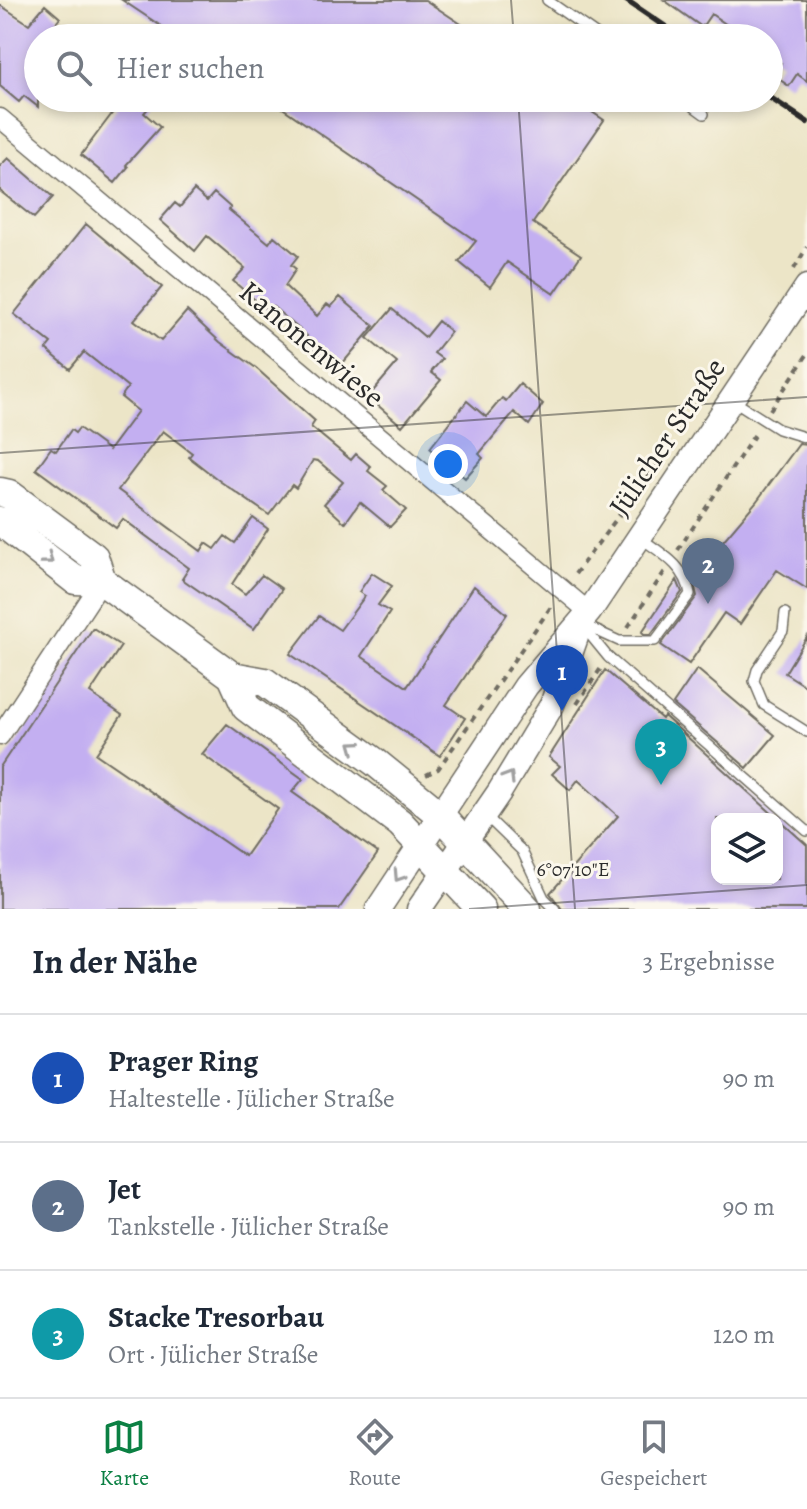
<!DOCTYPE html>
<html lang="de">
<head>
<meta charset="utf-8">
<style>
  :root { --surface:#fff; --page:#f6f6f7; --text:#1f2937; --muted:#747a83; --line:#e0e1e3; --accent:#0b8043 }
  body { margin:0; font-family:Alegreya,serif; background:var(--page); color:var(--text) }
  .controls { position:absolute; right:24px; bottom:24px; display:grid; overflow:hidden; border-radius:16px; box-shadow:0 4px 12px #0003 }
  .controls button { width:72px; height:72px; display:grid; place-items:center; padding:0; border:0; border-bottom:2px solid var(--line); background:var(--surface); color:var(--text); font:40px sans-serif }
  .you { position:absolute; left:448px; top:464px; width:28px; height:28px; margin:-20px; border:6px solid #fff; border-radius:50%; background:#1a73e8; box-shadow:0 0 0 12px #1a73e833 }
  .badge { display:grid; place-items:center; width:52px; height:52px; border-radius:50%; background:var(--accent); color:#fff; font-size:26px; font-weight:700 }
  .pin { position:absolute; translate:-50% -66px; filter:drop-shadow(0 2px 4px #0008) }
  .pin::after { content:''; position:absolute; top:42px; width:28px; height:24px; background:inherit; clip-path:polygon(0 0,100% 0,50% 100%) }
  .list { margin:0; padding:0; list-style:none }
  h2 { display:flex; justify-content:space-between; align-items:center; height:104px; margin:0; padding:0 32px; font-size:34px }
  h2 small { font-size:26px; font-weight:400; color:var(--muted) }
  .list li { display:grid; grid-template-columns:52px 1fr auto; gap:24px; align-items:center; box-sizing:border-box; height:128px; padding:0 32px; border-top:2px solid var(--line) }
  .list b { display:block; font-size:30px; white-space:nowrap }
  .list p { margin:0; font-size:26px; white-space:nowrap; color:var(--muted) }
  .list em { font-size:26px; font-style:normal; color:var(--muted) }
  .icon { flex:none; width:44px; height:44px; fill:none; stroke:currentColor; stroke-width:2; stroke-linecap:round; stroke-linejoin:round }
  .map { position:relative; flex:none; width:807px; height:909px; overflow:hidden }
  .search { position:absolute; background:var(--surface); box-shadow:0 4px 12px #0003; left:24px; right:24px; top:24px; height:88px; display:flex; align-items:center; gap:20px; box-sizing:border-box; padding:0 28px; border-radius:44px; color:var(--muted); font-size:30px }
  .sheet { height:488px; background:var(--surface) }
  nav { display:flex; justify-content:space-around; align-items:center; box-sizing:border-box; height:112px; border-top:2px solid var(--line); background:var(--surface); font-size:22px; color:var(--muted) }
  nav a { display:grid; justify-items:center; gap:4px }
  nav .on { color:var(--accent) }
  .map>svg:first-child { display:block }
</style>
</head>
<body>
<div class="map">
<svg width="807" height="909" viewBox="0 0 807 909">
  <rect width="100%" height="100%" fill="#fbf7ec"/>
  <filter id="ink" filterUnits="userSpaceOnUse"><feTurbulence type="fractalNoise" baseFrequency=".0125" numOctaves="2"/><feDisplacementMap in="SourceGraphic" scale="16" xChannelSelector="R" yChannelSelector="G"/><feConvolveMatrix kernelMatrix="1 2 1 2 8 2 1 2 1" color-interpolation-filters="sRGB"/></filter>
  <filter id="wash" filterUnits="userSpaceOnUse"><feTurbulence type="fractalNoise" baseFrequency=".006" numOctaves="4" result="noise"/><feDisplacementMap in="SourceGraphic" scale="32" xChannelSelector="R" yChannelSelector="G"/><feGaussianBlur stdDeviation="1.8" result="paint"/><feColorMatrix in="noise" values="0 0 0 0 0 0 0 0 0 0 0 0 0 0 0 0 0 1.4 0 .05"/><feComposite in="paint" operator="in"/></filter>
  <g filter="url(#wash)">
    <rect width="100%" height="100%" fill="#ece5c7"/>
    <g id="blocks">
      <path fill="#c3aff1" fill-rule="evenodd" d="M122,0H425L482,38H179Z
        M664,0H807V81L797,74L789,86L773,75L781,63L769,54V38H746L711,14L702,27Z
        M0,5L29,24L45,5L60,18L44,38H38V107L24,96L19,102L0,86Z
        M107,98H157L144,113L160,127L126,165L128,167L115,183L81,155L117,107Z
        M268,98H571L604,120L533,223L581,255L554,294L507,262L490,287L459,262L476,241Z
        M8,158L53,197L34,218L0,191V166Z
        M194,190L207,201L214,193L231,208L229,210L269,243L274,236L298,256L291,265L296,269L285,286L317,316L327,304L331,307L340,297L374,326L337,370L303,341L307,336L272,306L268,311L233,281L245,268L207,236L195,251L160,220L175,203L180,207Z
        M86,224L162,287L134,320L161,341L187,311L220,342L256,368L315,421L311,427L351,460L356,454L371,467L368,471L387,486L383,490L406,510L390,527L360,502L345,523L324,504L343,482L318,461L313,460L296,488L292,485L269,515L221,482L189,457L192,453L163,431L118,490L201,551L206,543L215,549L225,536L235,543L253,518L268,529L232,584L245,594L262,575L282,589L254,629L182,579L189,568L123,519L116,528L36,469L51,448L56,451L71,430L75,433L79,428L109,450L138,411L121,397L128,387L84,352L70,369L46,349L51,343L14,314Z
        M392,309L425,337L438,321L451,332L434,353L442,359L431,372L441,380L402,426L368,397L397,363L367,338Z
        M520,384L543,404L529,425L514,412L479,454L483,458L465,478L430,448L467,401L486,417L502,398L506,401Z
        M799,444L807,445V589L777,570L740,624L724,613L689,664L661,645L697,596L692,575L708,552L712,554L756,502Z
        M372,573L392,586L378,605L390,612L361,656L407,687L474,586L507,614L446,705L465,718L440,756L290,654L319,616L340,630L365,596L359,592Z
        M677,580L682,592L651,634H644L642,632Z
        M93,628L121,646L90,693L122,715L96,754L245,856L278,809L202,754L227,724L303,779L292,792L378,853L339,909H0V767Z
        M807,637V687L785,673Z
        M697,669L775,735L747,768L673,704Z
        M605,670L662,719L664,716L807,845V909H562L550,893L618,816L578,780L570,790L552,774L560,766L549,757ZM717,819H777V879H717Z"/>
    </g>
  </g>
  <g filter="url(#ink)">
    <use href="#blocks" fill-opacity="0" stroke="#6f6c62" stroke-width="2"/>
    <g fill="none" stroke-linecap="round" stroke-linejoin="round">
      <g stroke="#6f6c62" stroke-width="12">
        <path id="service" d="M547,0L601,38
          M682,98L704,114
          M734,401L778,429L807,438
          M785,613L783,631L757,670L754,681L764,705L807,732
          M581,624L608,657L807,831
          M584,625L619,641H655L690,594C686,567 663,554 642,539
          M485,815L522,851L544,898L555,909"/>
      </g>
      <g stroke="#6f6c62" stroke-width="21">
        <path id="minor" d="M0,118L589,612
          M0,736L102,581"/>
      </g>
      <g stroke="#6f6c62" stroke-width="27">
        <path id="secondary" d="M378,909L526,686L589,612L807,287
          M419,909L500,791L552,705L576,637"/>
      </g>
      <g stroke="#6f6c62" stroke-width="31">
        <path id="primary" d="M0,492L9,494L94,557L102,581L232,676L265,682L375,762L439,814L527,909
          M0,521L75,580L102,581
          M232,676L246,707L400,823L481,909"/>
      </g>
      <path stroke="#6f6c62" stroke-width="4" stroke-dasharray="6 6" stroke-linecap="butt" d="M794,269L807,247
        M770,410L807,355
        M678,550L757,431
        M575,574L663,457
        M628,627L665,571
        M577,704L601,668
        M426,775L438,769L553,604"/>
      <use href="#service" stroke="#fff" stroke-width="9"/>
      <use href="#minor" stroke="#fff" stroke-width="18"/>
      <use href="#secondary" stroke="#fff" stroke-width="24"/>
      <use href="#primary" stroke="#fff" stroke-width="28"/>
      <path stroke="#2b2b2b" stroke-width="6" d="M626,0L682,38
        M769,97L807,122"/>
    </g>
    <defs><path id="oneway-chevron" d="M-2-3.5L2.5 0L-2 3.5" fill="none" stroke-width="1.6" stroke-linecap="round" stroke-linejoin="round" transform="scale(2)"/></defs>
    <g stroke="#a0a0a0">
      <use href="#oneway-chevron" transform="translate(48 559) rotate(38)"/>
      <use href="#oneway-chevron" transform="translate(354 746) rotate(-144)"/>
      <use href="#oneway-chevron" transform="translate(509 777) rotate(-59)"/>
      <use href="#oneway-chevron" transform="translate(399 876) rotate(123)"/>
    </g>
  </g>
  <path fill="none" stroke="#2b2b2b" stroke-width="2" stroke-opacity="0.45" d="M511,0L514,38M518,98L575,909M0,453L807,397M469,909L807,885"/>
  <g text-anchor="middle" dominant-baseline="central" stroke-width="6" stroke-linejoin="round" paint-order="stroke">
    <g font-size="30" fill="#2b2b2b" stroke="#fbf7ec">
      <text transform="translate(312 344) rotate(40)">Kanonenwiese</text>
      <text transform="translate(667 437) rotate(-56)">Jülicher Straße</text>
    </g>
  </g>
  <g font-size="20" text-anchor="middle" fill="#2b2b2b" stroke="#fbf7ec" stroke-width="6" stroke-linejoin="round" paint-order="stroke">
    <text x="573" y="876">6°07'10"E</text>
  </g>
</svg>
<div class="controls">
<button><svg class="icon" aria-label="layers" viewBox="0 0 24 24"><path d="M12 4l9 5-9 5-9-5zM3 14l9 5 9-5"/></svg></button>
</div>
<div class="you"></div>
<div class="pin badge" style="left:562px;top:711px;background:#1a4fb4">1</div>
<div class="pin badge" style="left:708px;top:604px;background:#5c6f8a">2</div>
<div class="pin badge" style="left:661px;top:785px;background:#0f9aa8">3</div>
<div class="search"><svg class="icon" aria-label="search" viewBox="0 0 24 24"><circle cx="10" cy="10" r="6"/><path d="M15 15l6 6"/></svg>Hier suchen</div>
</div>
<section class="sheet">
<h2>In der Nähe<small>3 Ergebnisse</small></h2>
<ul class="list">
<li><span class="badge" style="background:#1a4fb4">1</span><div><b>Prager Ring</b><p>Haltestelle · Jülicher Straße</p></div><em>90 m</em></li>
<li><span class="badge" style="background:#5c6f8a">2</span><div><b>Jet</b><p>Tankstelle · Jülicher Straße</p></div><em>90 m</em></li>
<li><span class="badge" style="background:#0f9aa8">3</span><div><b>Stacke Tresorbau</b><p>Ort · Jülicher Straße</p></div><em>120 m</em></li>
</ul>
</section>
<nav>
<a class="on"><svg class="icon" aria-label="map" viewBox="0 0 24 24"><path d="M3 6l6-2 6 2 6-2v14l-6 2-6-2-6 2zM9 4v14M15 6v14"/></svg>Karte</a>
<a><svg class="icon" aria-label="directions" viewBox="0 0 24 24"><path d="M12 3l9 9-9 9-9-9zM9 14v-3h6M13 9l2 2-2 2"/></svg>Route</a>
<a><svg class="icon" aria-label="saved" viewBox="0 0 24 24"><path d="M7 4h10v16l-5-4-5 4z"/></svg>Gespeichert</a>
</nav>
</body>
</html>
